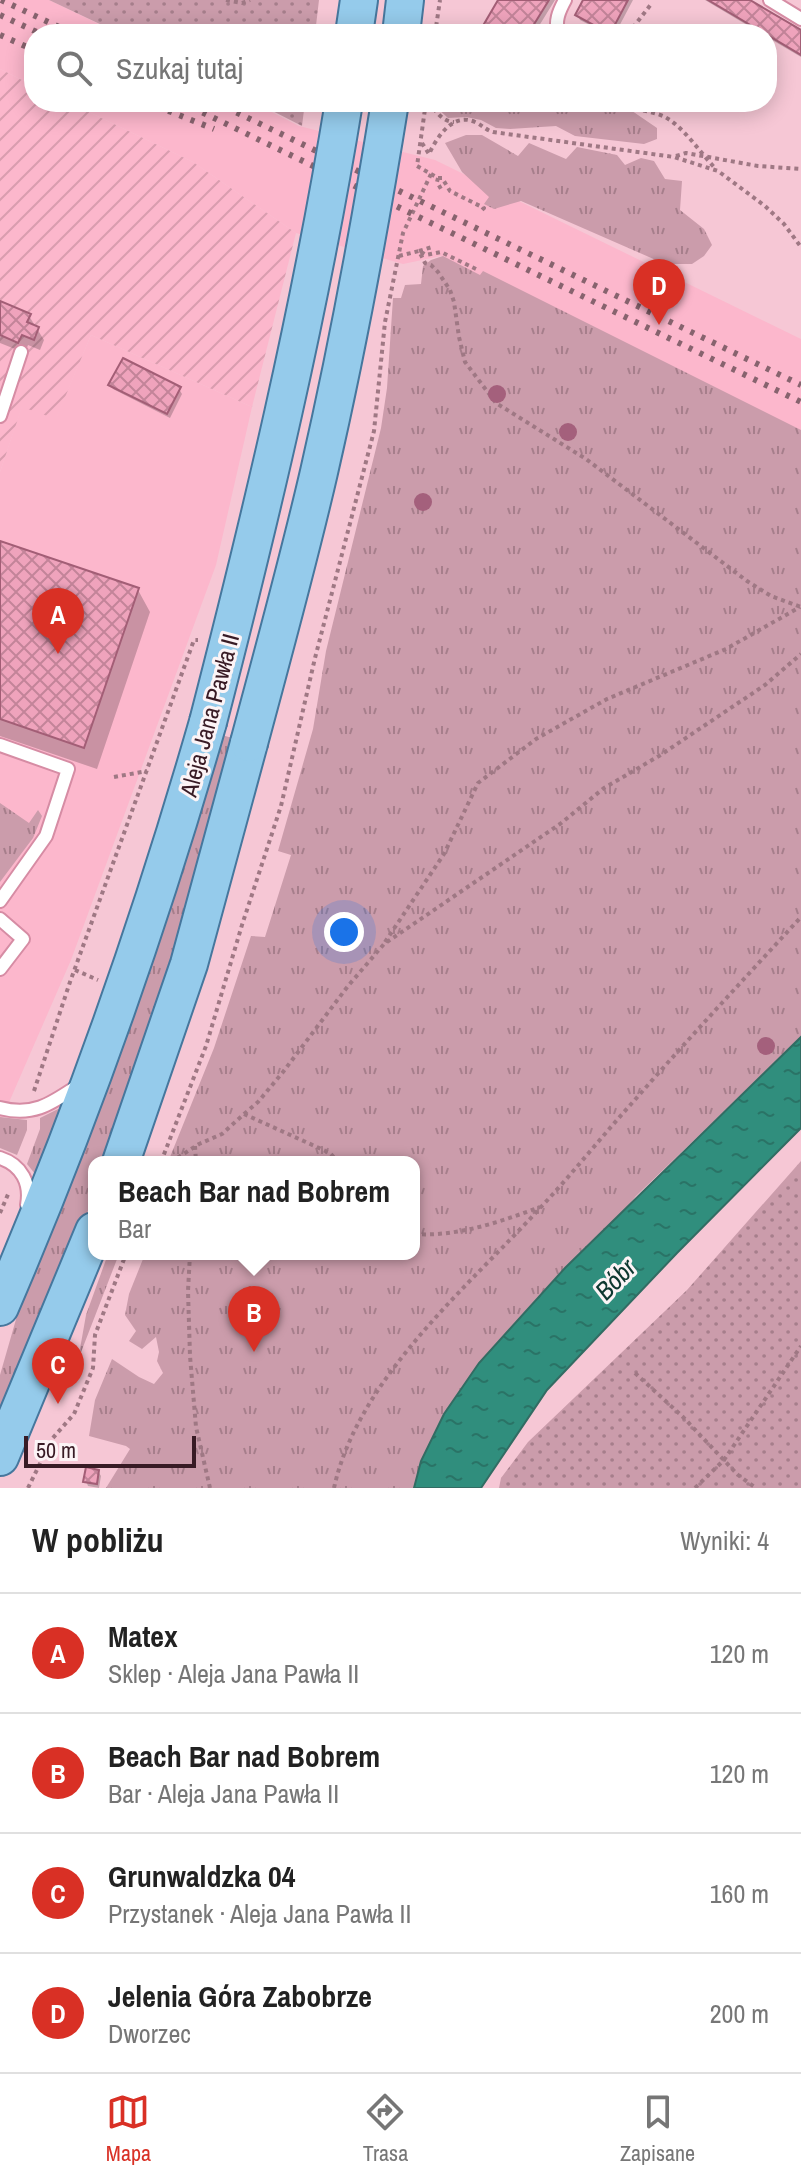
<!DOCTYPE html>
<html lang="pl">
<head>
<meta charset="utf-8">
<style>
  :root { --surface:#fff; --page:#f2f2f2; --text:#222; --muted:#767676; --line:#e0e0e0; --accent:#d93025 }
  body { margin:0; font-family:"Archivo Narrow",sans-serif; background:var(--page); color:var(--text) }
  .scale { position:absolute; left:24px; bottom:20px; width:172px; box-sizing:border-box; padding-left:8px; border:4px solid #381b25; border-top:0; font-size:22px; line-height:28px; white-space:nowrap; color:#381b25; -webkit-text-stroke:6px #fcf4f6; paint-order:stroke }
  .you { position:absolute; left:344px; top:932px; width:28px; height:28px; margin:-20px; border:6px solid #fff; border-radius:50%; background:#1a73e8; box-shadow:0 0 0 12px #1a73e833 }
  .badge { display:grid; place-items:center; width:52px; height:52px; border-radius:50%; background:var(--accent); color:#fff; font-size:26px; font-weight:700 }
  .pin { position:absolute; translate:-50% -66px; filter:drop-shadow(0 2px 4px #0008) }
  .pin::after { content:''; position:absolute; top:42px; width:28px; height:24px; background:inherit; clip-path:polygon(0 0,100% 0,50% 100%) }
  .popup { position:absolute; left:88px; top:1156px; width:332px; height:104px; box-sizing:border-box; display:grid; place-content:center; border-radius:16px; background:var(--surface); filter:drop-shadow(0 2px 6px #0005); font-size:26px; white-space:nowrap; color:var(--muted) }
  .popup b { font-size:30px; color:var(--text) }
  .popup::after { content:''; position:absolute; left:50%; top:100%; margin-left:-16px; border:16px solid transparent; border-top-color:var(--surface) }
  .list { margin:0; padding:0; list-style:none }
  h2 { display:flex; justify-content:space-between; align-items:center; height:104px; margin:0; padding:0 32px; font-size:34px }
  h2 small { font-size:26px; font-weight:400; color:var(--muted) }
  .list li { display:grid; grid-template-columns:52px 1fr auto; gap:24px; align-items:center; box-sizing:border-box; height:120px; padding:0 32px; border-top:2px solid var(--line) }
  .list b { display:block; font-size:30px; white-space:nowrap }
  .list p { margin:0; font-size:26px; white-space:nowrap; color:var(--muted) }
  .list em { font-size:26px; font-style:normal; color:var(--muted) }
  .icon { flex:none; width:44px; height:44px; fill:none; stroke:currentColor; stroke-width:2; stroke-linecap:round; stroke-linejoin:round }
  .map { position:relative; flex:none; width:801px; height:1488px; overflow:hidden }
  .search { position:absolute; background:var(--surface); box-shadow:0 4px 20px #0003; left:24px; right:24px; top:24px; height:88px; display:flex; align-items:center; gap:20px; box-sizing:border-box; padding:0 28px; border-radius:32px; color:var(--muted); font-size:30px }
  .sheet { height:584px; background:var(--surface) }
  nav { display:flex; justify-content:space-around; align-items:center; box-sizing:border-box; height:112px; border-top:2px solid var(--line); background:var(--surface); font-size:22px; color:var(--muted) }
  nav a { display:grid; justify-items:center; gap:4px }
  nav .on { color:var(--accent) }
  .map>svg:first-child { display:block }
</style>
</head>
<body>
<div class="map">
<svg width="801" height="1488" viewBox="0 0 801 1488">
  <defs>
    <pattern id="industrial-furrows" width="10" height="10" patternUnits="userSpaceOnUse" patternTransform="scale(2)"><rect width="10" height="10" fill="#fcb7cc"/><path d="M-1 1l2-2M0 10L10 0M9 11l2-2" fill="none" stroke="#d99daf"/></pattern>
    <pattern id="grass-tufts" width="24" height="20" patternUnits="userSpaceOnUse" patternTransform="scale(2)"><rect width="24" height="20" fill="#cb9cab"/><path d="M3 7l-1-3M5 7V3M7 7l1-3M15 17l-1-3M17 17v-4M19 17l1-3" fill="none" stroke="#a67e8b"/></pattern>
    <pattern id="garden-dots" width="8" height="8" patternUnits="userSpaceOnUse" patternTransform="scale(2)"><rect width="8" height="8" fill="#cb9cab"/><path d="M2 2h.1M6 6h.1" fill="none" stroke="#a67e8b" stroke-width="1.8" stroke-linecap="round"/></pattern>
    <pattern id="water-ripples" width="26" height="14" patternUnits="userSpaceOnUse" patternTransform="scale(2)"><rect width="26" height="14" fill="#308e7d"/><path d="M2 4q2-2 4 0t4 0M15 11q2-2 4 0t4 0" fill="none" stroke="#2a7366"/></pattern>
    <pattern id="building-cross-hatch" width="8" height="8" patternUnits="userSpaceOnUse" patternTransform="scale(2)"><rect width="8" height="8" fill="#efa3bc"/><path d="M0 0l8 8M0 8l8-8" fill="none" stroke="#c38499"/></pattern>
  </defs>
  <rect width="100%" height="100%" fill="#f6c7d5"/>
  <path fill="#fcb7cc" d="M0,0H49L120,34H34V86L0,69Z
    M68,102H252L299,126L435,160L801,339V465L618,364L441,256L403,264L296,233L193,162Z
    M91,335L252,407L216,565L71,960L0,1123V472L22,406L56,418Z"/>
  <path fill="url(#industrial-furrows)" d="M0,69L34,86V102H68L193,162L296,233L252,407L91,335L56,419L22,407L0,472Z"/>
  <path fill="url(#grass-tufts)" d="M436,102H619L657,128V139L644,144L575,136L556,126L510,129L496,128L481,120L466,117L448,118L434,105Z
    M466,135H482L518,156L529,143L566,159L577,147L617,155L625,165L641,158L654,161L665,179L682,181L680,210L704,229L712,245L704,256L692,264H665L521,201L494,209L484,204L489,197L462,172L445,143Z
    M443,256L480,275L483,271L801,430V1037L636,1196L421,1461L414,1488H106L130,1449L126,1446L89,1436L95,1400L112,1359L139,1377L154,1384L163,1373L157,1361L159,1352L156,1337L142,1349L129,1341L136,1331L125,1315L129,1294L145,1254H414V1162H168L214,1048L251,936L265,937L291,855L278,851L313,729L326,651L381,428L387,388L393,298H401L405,285L421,284L423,266L431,260Z
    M222,735L232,738L205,856L107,1162H94V1196L29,1354L0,1418V1375L25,1288Z
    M0,803L29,823L38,810L42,816L33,838L0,882Z
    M66,1105L40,1180L27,1164L40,1129V1118Z
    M0,1117L27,1120V1130L17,1155L0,1148Z
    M108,1254H119L78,1360L86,1315Z"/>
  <path fill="url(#garden-dots)" d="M49,0H319L315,34H121Z
    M255,102H305L302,126Z
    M801,1161V1488H499L501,1478L528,1442L687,1290Z"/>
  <path fill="url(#water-ripples)" stroke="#326c63" stroke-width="2" d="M801,1037V1128L677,1253L547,1390L481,1488H414L421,1461L444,1414L479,1363L565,1268Z"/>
  <path fill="#0003" d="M501,0H555L534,34H518L510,29L508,34H497L489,29L486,24Z
    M585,0H633L615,34H607L580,20L578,15Z
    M705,0H746L801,32V57L767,37V34H762Z
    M0,303L29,316L44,340L40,350L28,345L25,353L0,343Z
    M111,385L179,389L182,394L170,418L113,389Z
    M0,543L138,590L150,612L97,769L0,736Z
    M98,1471L101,1476L99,1488L88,1486L86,1481Z"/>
  <path fill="url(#building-cross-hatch)" stroke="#a35e76" stroke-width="2" d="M498,0H549L528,34H521L507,26L500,34L484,24Z
    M583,0H628L610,34L575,15Z
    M708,0H750L801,30V55Z
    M0,301L31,314L27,322L39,327L34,340L22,335L18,343L0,335Z
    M123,358L181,387L167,414L108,385Z
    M0,541L139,588L84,748L0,719Z
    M86,1467L99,1470L97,1484L83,1482Z"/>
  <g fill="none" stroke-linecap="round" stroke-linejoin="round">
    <g stroke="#d68ca4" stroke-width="16">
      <path id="lane" d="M770,0L801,19
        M559,34C554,22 559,11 565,0
        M0,416L21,352
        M0,745L68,769L46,836L0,901
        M0,919L23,939L0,969
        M0,1108C34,1117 52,1103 79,1085
        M0,1158C22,1165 31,1184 27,1205"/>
    </g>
    <g stroke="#46779d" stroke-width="40">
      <path id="primary" d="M354,34L359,0
        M401,34L405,0
        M121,1162L189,964L249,743
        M0,1307C83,1115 150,924 208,722
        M0,1457L94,1231"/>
    </g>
    <path stroke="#9f7884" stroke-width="4" stroke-dasharray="4 4" stroke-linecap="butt" d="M226,0L242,3L250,0
      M435,34L440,0
      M628,34L652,3
      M429,102C436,111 441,121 454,122
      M621,102C633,111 651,110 665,117C685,128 700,153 716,169
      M422,143L429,154C437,137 453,112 475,122C482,125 486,130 493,132L674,157L718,171L765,206L784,224L801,247
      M676,156L686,153L758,166L801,169
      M431,174L438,178L437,182L441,189
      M438,178H442L450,191L484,208L482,210
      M419,251L432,247
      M421,252L426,255L441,252L476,269L477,266
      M399,256L419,251L425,263L431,265L438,272L450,290L454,302L459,337L465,362L496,403L586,459L747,581L771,596L801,607
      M114,777L147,771
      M385,942L444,854L478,783L536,739L607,699L726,649L800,607
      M75,970L98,980
      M34,1091L70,982L194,640H198
      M244,1114L258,1102L283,1072L348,986L384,944L560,824L604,788L659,756L765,685L801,654
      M195,1146L196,1162
      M161,1162L206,1046L242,925L281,806L315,658L374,431L385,322L403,233L431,174L417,166L426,102
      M171,1162L199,1144L222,1134L244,1114L330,1153L338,1162
      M0,1213L9,1192
      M414,1234C457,1237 500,1222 540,1207
      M190,1254L188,1291L190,1356L196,1427L210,1488
      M635,1373L683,1417L738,1475L756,1488
      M28,1488L52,1439L74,1414L93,1368L95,1335L126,1254
      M334,1488C358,1378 468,1287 541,1207C573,1173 602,1136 633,1102C688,1039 745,978 801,917
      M695,1488L724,1460L801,1346"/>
    <use href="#lane" stroke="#fff" stroke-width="12"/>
    <use href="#primary" stroke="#95cbeb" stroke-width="36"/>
    <path stroke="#87636e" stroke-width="6" stroke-dasharray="4 8" stroke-linecap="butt" d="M1,0L74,34
      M0,15L41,34
      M0,35L34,50
      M146,102L214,129
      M181,102L801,402
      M215,102L801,385"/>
    <g stroke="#46779d" stroke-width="40" stroke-linecap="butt">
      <path id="primary-bridge" d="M208,722C261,517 310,311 344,102
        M249,743C273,653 298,563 319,472C347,350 370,226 390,102"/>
    </g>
    <use href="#primary-bridge" stroke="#95cbeb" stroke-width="36"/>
  </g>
  <g fill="#a4607c">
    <circle cx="497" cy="394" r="9"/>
    <circle cx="568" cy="432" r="9"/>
    <circle cx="423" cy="502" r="9"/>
    <circle cx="766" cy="1046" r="9"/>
  </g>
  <g text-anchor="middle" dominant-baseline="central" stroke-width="6" stroke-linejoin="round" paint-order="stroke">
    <g font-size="24" fill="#381b25" stroke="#fcf4f6">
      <text transform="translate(209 715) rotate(-75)">Aleja Jana Pawła II</text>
    </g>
    <g font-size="26" font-style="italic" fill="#0d3830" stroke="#fcf4f6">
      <text transform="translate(615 1279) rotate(-46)">Bóbr</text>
    </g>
  </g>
</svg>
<div class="scale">50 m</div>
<div class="you"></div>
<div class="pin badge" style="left:58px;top:654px">A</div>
<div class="pin badge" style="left:254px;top:1352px">B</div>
<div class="popup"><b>Beach Bar nad Bobrem</b>Bar</div>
<div class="pin badge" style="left:58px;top:1404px">C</div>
<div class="pin badge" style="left:659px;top:325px">D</div>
<div class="search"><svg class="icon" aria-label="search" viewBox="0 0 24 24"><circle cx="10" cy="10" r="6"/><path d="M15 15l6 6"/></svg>Szukaj tutaj</div>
</div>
<section class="sheet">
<h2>W pobliżu<small>Wyniki: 4</small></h2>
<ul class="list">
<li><span class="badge">A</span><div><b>Matex</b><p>Sklep · Aleja Jana Pawła II</p></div><em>120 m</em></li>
<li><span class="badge">B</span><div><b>Beach Bar nad Bobrem</b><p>Bar · Aleja Jana Pawła II</p></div><em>120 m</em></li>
<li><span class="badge">C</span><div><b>Grunwaldzka 04</b><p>Przystanek · Aleja Jana Pawła II</p></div><em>160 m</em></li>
<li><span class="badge">D</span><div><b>Jelenia Góra Zabobrze</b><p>Dworzec</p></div><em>200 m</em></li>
</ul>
</section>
<nav>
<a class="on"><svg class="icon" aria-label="map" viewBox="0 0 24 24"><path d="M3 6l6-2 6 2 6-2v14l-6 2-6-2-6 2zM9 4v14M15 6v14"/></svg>Mapa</a>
<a><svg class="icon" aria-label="directions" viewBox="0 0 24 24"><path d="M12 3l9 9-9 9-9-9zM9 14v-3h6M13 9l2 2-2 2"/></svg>Trasa</a>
<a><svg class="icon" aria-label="saved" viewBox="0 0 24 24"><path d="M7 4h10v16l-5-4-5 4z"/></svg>Zapisane</a>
</nav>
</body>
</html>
